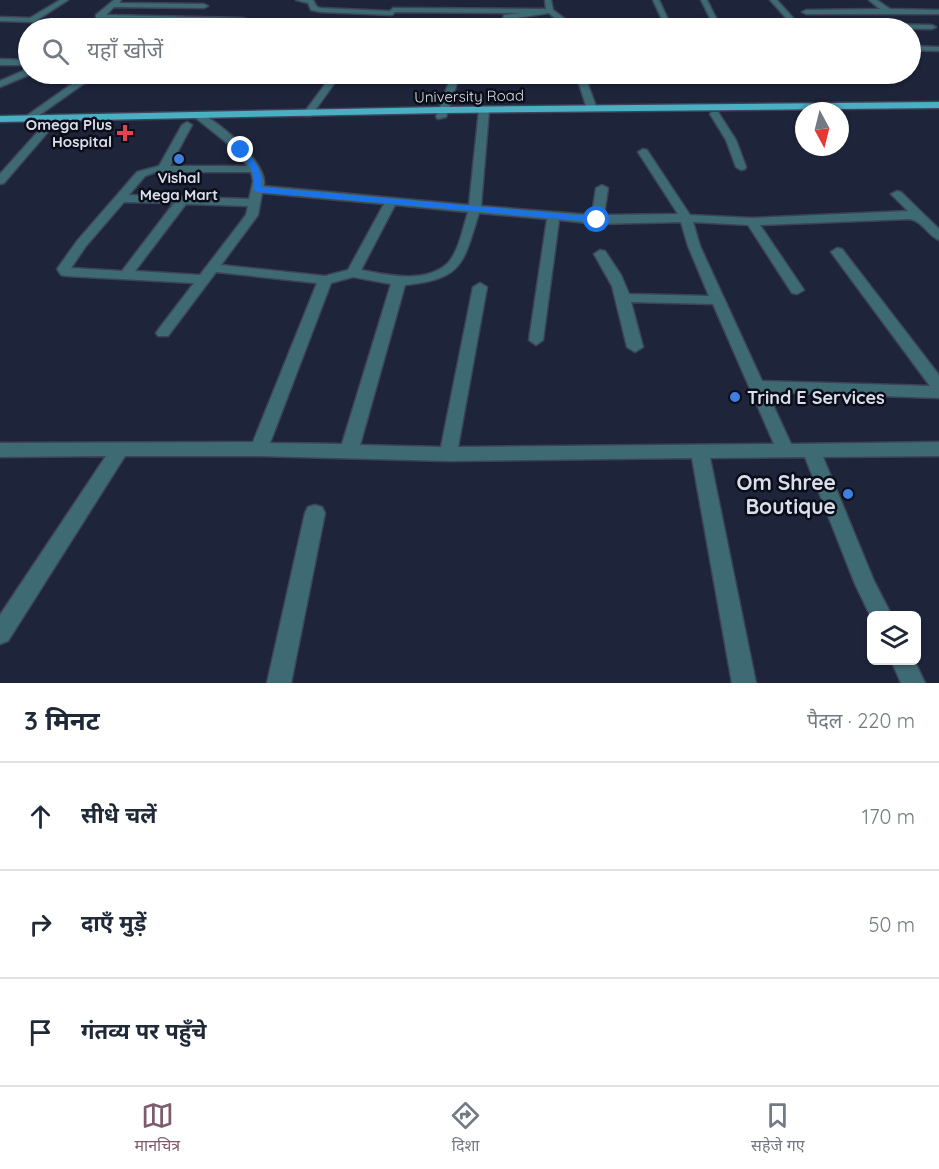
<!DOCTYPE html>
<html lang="hi">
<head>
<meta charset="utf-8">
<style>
  :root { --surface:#fff; --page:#f2f2f3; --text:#1f2937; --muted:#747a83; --line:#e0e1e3; --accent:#7e5c6d }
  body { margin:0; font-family:Quicksand,"Noto Sans Devanagari",sans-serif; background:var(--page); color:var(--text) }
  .controls { position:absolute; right:18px; bottom:18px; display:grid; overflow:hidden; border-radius:9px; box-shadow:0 2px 4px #0004 }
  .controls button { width:54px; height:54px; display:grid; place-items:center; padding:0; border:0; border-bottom:2px solid var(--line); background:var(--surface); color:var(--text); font:30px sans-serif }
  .compass { position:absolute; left:795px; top:102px; width:54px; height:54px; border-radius:50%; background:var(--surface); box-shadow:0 2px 4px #0004; rotate:173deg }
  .stop { position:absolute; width:18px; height:18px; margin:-14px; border:4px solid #1a73e8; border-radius:50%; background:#fff }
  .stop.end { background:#1a73e8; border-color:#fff; box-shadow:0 2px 6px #0008 }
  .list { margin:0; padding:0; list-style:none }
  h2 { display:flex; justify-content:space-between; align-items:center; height:78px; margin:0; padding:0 24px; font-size:26px }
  h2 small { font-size:20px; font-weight:400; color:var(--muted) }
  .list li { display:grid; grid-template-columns:39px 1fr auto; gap:18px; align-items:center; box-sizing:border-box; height:108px; padding:0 24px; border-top:2px solid var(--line) }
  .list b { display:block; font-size:22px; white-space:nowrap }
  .list em { font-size:20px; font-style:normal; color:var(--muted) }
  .icon { flex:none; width:33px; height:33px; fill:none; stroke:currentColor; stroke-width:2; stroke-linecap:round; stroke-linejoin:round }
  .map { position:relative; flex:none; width:939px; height:683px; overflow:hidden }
  .search { position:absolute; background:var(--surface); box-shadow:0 2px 4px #0004; left:18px; right:18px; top:18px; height:66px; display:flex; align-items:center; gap:15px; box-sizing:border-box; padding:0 21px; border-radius:33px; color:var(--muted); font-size:22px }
  .sheet { height:402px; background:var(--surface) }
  nav { display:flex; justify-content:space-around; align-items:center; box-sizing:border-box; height:84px; border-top:2px solid var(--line); background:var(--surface); font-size:16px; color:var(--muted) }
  nav a { display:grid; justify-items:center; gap:3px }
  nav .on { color:var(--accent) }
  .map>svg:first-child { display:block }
</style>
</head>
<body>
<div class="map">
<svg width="939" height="683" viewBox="0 0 939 683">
  <rect width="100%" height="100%" fill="#1e243a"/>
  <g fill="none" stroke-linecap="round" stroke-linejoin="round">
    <g stroke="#3c4257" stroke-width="3">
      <path id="minor" d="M60,0H68L34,22L0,21V17L30,18Z
        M114,0H121L119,3L204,4L208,6L204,8L114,7L106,15L242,18L255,22L386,23L390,25L386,27L254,26L241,22L96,19V15Z
        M296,0H313L317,7L321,8L390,11L393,8L546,9L545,0H551L553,10L565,19L566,28H559L557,20L549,13L510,19L507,28H501L504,15L520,13L395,12L392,15L321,12L311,10L308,3Z
        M653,0H659L672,28H666Z
        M701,0H707L721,28H715Z
        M770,0H777L802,28H795Z
        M869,0H877L890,9L939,10V14H806L802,12L806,10L880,9Z
        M877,24L932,25L936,27L932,29L870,28Z
        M910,46L939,47V51L910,50Z
        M0,59L28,60V65H0Z
        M25,70H28V74H31L0,87V81Z
        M81,74H89L86,82L31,121H25V117L79,79Z
        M333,74H341L311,116H305L303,114Z
        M452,74H460L446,117L438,119L436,117Z
        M576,74H584L597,109L595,111L587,109Z
        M484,107L489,110L481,206L592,215L596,188L602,185L608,188L604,215L678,214L638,152L643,149L647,150L690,215L752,218L908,211L891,194L897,191L901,192L939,229V240C927,235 923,221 909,219L760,225L804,290L797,294L792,293L748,225L693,222L700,246L762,381L930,386L831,252L837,248L842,249L939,375V398L767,392L791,444L939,442V456L823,457L874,581L892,616H872V619L855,584L805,457L710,458L756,683H732L692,458L448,461L259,456H125L8,641L0,644V615L106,456L0,457V443L253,442L317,283L216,272L168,336H158L156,333L158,330L194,283L66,276L61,275L57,269L77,241L137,172L159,166L182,125L187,122L192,125L170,166H247L237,151L196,118V114L199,113C219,121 268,163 264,186L469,205L479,110ZM156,172H251L253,181L249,199L129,195L145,176ZM262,193L384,204L348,270L325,276L221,265L258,215ZM124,202L174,203L122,271L71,268L86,246ZM186,204L248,206L246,215L200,275L135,271ZM395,205L468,212C463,227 459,252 447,264C424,284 388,275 361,270ZM479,213L547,219L529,340L536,345L543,340L559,220L597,224L681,222L688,246L709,296L629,294L621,275L605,251L600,250L594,254L612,286L627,347L635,352L643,347L631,302L713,304L774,444L458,447L487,287L480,283L473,287L441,447L360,445L405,285C463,279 463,264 479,213ZM353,277L391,284L342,444L270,443L331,283Z
        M712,112H718L736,140L746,167L745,169L741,170L736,167L726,140L710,114Z
        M51,117L59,119L4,183L0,184V174Z
        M315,505L322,507L325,513L291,683H267L305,513L308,507Z
        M891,660H914L925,683H901Z"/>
    </g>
    <g stroke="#3c4257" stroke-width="3">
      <path id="major" d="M939,102V108L443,113L0,122V116L443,107Z"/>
    </g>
    <use href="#minor" fill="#3e6a74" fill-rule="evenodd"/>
    <use href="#major" fill="#4bafc3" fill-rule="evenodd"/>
  </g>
  <path fill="#1a73e8" d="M241,148C253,156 264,173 261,187L597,217L601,220L597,222L257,192L253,189C257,173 247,162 238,150Z"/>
  <path fill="#e0444e" stroke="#0b0e18" stroke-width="2" d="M122 124h6v6h6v6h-6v6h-6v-6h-6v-6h6z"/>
  <g fill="#3f7fe0" stroke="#0b0e18" stroke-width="2">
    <circle cx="179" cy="159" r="6"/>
    <circle cx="735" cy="397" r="6"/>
    <circle cx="848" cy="494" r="6"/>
  </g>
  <g text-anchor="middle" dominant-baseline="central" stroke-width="5" stroke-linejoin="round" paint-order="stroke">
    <g font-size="15" fill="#d9deed" stroke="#0b0e18">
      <text transform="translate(469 96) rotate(-1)">University Road</text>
    </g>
    <g font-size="15" font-weight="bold" fill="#d9deed" stroke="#0b0e18" text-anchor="end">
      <text x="112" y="124">Omega Plus<tspan x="112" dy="17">Hospital</tspan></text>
      <text x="179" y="177" text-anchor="middle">Vishal<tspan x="179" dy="17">Mega Mart</tspan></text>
    </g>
    <g font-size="18" font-weight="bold" fill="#d9deed" stroke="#0b0e18" text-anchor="start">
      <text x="747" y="397">Trind E Services</text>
    </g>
    <g font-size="21" font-weight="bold" fill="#d9deed" stroke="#0b0e18" text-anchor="end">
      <text x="836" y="482">Om Shree<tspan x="836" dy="24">Boutique</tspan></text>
    </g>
  </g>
</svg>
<div class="controls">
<button><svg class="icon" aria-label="layers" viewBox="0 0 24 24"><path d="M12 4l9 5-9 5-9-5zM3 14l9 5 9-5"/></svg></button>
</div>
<svg class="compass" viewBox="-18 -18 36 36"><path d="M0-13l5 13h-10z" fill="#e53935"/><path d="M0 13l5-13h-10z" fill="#747a83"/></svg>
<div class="stop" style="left:597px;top:220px"></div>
<div class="stop end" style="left:241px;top:150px"></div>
<div class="search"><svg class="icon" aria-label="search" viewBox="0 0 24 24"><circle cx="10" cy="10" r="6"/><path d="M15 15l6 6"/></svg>यहाँ खोजें</div>
</div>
<section class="sheet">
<h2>3 मिनट<small>पैदल · 220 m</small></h2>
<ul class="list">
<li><svg class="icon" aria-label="ahead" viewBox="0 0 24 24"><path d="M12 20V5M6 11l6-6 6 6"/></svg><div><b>सीधे चलें</b></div><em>170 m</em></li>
<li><svg class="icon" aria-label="right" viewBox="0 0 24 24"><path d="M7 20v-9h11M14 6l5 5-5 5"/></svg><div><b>दाएँ मुड़ें</b></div><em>50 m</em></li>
<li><svg class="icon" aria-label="arrive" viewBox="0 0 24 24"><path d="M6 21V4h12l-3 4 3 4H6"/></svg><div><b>गंतव्य पर पहुँचे</b></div></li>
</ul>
</section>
<nav>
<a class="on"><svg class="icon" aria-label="map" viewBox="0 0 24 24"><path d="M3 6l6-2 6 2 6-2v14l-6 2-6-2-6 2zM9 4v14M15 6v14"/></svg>मानचित्र</a>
<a><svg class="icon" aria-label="directions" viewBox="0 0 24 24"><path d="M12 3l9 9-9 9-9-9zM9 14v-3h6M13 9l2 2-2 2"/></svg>दिशा</a>
<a><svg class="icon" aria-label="saved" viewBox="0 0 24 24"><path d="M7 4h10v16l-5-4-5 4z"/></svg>सहेजे गए</a>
</nav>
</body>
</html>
